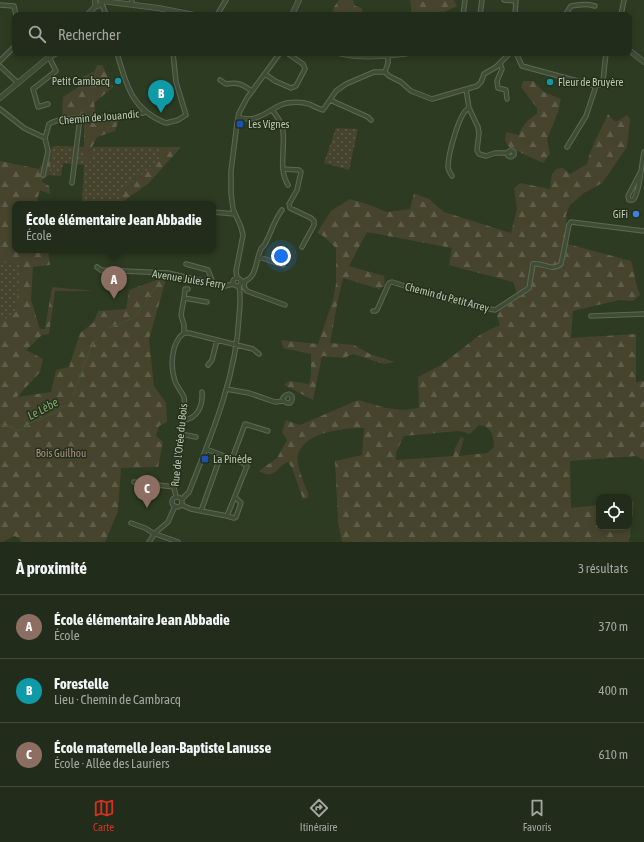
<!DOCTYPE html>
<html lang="fr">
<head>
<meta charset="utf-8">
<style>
  :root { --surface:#222c1a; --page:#2e3827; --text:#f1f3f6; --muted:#a2a7a2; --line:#3f4839; --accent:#d93025 }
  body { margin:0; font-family:"Asap Condensed",sans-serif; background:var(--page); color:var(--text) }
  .controls { position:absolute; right:12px; bottom:12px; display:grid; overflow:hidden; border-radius:8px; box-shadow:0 2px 6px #0003 }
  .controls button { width:36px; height:36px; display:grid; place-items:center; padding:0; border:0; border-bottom:1px solid var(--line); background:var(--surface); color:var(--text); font:20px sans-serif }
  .you { position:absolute; left:281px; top:256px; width:14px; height:14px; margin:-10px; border:3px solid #fff; border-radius:50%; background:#1a73e8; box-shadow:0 0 0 6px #1a73e833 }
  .badge { display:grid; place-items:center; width:26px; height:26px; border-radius:50%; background:var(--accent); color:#fff; font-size:13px; font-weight:700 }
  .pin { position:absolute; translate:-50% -33px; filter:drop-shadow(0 1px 2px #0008) }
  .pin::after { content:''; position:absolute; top:21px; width:14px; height:12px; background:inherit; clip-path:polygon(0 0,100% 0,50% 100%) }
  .popup { position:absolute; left:12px; top:201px; width:204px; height:52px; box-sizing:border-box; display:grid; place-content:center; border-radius:8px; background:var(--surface); filter:drop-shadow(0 1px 3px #0005); font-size:13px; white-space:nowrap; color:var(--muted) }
  .popup b { font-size:15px; color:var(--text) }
  .popup::after { content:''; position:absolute; left:50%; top:100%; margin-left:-8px; border:8px solid transparent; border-top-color:var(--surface) }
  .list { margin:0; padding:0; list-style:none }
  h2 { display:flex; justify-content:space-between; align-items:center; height:52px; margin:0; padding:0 16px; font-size:17px }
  h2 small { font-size:13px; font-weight:400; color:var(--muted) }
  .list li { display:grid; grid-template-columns:26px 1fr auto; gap:12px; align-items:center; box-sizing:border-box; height:64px; padding:0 16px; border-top:1px solid var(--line) }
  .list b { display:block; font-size:15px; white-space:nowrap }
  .list p { margin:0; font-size:13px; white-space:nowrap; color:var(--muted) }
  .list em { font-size:13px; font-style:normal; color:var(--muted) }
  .icon { flex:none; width:22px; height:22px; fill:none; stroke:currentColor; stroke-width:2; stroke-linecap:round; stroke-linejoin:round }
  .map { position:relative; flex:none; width:644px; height:542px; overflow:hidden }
  .search { position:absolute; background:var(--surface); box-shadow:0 2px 6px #0003; left:12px; right:12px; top:12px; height:44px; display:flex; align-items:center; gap:10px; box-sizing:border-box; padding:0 14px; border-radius:8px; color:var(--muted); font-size:15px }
  .sheet { height:244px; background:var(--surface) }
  nav { display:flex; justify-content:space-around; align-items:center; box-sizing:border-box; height:56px; border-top:1px solid var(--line); background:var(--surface); font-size:11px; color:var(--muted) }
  nav a { display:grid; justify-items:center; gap:2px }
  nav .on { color:var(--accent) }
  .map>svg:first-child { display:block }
</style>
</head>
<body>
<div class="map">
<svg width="644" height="542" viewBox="0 0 644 542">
  <defs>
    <pattern id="green-dots" width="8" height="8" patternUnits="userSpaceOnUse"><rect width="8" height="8" fill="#47442e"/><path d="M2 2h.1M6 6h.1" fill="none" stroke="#5f5e4a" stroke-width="1.8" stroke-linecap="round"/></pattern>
    <pattern id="forest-firs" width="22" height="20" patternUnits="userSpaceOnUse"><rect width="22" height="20" fill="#47442e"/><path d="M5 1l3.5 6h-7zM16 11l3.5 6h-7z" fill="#5f5e4a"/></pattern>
  </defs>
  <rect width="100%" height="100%" fill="#2d3b22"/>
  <path fill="url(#green-dots)" d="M336,128L358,129L349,170L324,163Z
    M53,146L84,147L87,162L90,161L92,147H160L159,159L119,195L124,201L121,204H82L84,165L63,163L61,176L49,175Z
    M0,262L21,265L17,312L0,322Z"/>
  <path fill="url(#forest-firs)" fill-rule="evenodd" d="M339,0H353L355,6L362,8L363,15H332L334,7Z
    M410,0H454L457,6L438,15H412Z
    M97,65H102L113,87L94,103L96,116L105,120L119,118L115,131L97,137L92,147L90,162H86L84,147V121L77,116L62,118L63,97L80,86L83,77L95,71Z
    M523,81H533L544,92L561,99L558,112L547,139L550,154L543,163L509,147L505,141L506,132L519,135C522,125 528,119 537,114V108L521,87Z
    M608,114L611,118L616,122L627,115L630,119L627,147L602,183L584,193L570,205L566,215L568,244L631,261C635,272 635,284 640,295L633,301L619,300L573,311L571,338L636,334V382L644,381V460L636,456L570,461L571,508L599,505V527H629V502L634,501L629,542H342L338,522L335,461L362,455L364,428C344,428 306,431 298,454C295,463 304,483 308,493V498L303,499L292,468L288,462C276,466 276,481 259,471L277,458L287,440L282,432L286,420L300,425L358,400L386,408L403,410L419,408L418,377L441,365L481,334L500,325L497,316L502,306L518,296L513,282L449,265L452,248L367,232L349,266L384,276L385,286L379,289L343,278L338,299L330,343L354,345L370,354L395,362L384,364L353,354L344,358L322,356L313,400L284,385L289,381L309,384L311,375V354L283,348L281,340L318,344L333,300L336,284V248L323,236L317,233L331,211L350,199L367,204L387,212L410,209L414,193L429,199L444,212L511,233L517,209L514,188L520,183L550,189L552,174L556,169L563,168L570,174L587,164C591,146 601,130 608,114ZM479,425C491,426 494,436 494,447L487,453L459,456L464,438L461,437L455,448L453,456L396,460V452L404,436L458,431L465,432L467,434L471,433Z
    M53,146L49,175L41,181L49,186L50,194L40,190L37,200L47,204H15V250H48L50,265L33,267L31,300L40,329H45L52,287L94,291H55L49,334L42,335L26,350L43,359L40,372L17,397L51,392L56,370L69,367L80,333L93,323L99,310L100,311L126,309L129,290L167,276L149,339L154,386L166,403L167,422L159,426L156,436L163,442L158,467L121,468L118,511L105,542H21L19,538L14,536L3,542H0V322L16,312L21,265L0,262V161L39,169Z
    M160,147H181L149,183L124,201L118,196L159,159Z"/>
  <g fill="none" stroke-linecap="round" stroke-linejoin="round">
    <path stroke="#3e562c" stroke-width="1" d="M108,328C118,324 132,321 139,312C146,304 148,294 157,287
      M73,396L89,351L98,337
      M0,425L12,427L16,430H21L35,420H39L54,413L70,403"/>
    <g stroke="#5d6954" stroke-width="5.5">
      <path id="minor" d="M504,0L516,1
        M102,4L106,15
        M131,4L132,0
        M0,5L14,6L16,15
        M217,15L226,0
        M463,15L465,0
        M480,15L482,0
        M515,15L516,0
        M565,15L571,6C582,5 583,3 595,6
        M621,15L624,0
        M117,53C126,85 132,110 166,123L178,120L186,115L176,82L173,53
        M516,53L522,66L596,86L602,84L603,81L606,53
        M0,61L15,46
        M500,63L502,69L497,81L498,88L506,90L507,99
        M0,66L18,83
        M385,72L389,76L401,82L411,91L432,99L477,86L481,82L484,74L496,67L510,53
        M265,74L275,81L291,88L296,86L305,69L303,64L287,53
        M220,80L226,84C239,82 241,84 252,91
        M466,89L469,108L478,127L479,133L477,150L479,154L486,156L495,153H507L511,150L514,152V155L511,157L508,156L507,153
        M330,100L368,117L371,120
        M48,104L38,107L33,89L56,71L49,57
        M0,109L24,128L45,138L49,124C62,116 81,119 96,118C112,117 128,115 143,113L145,112
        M272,110C276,115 280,120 282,126C287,145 277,167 288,185
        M238,117C260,125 270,106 287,103C294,102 303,102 309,104C314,106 318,109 323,110L336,91L346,84L374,72H385L388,63V56
        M567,147L586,116L596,86
        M283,169L299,170L301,172L297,190L289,204L290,208L311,218L314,221V225L302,247
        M640,173L628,196L629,200H633C639,196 642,161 644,152
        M43,175L48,151L45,138
        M452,176C450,173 448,170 448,167C448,155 459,112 469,108
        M72,183L80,118
        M213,212L235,214
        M259,257L283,265
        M186,264L208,270L213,283
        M97,267L101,270L168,273L225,286L233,284
        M233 282a4 4 0 1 1 8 0a4 4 0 1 1-8 0Z
        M237,278L236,271L243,235L241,227L233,209L231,193V171L237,123L239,113L247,98L280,53
        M245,281L244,287L247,291L285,305
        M241,282C258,280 255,260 261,249C262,247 264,246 265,244C271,233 274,220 282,210
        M184,298L185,289H188
        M373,311H375L377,310L389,283L392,282L456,302L495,310L529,288L533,264C543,262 551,272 561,264L569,225L571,222L644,231
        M591,316L644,314
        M184,333V325L181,315L184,298L207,302
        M208,365L212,360L217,340
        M226,389L249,393L275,402L284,401L287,403H290L292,400V396L289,394L286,395L283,398L284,401
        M183,420C198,419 203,405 202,392
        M181,434L196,437
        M232,459L245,424L268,431
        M134,482L174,487
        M172 502a5 5 0 1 1 10 0a5 5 0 1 1-10 0Z
        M176,497L174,487L185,410C184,406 185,401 184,397C182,392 177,387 175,381C170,367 171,342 184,333H189L253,349L259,354
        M182,499L189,492C211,436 236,378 239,317C240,307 241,296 239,286
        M182,505L191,509L227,516L247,466L243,463L206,449
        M201,511L221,455
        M227,516L234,518L236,517L241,503L235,497
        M131,523L145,528L153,533L178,542
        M149,542L155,533L168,522L175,506"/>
    </g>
    <g stroke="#5d6954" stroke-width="6">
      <path id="tertiary" d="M95,0V4L96,6
        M102,1L158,8L194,15
        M87,15L96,6L101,5L102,3L101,0
        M292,15L299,0
        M629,50L644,62
        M339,53C362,59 388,56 410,53
        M0,98L49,57L57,53"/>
    </g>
    <use href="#minor" stroke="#3f4c36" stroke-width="3.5"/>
    <use href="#tertiary" stroke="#3f4c36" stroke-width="4.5"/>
  </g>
  <g fill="#0f9aa8" stroke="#24301b" stroke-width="1.5">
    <circle cx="118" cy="81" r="4"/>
    <circle cx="550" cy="82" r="4"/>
  </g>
  <g fill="#1a4fb4" stroke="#24301b" stroke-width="1.5">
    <rect x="236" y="120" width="8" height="8" rx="2"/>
    <rect x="201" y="455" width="8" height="8" rx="2"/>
  </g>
  <circle fill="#3f7fe0" stroke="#24301b" stroke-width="1.5" cx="636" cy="214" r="4"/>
  <g text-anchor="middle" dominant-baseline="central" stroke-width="3" stroke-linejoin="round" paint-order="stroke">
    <g font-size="11" fill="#bac7b1" stroke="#24301b" text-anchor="start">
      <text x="110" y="81" text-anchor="end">Petit Cambacq</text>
      <text x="558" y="82">Fleur de Bruyère</text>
      <text x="248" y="124">Les Vignes</text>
      <text x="628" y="214" text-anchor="end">GiFi</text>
      <text x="213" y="459">La Pinède</text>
    </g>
    <g font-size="11" fill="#bac7b1" stroke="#24301b">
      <text transform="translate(99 117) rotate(-5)">Chemin de Jouandic</text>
      <text transform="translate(189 279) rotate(9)">Avenue Jules Ferry</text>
      <text transform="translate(447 297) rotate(15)">Chemin du Petit Arrey</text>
      <text transform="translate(179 445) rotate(-84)">Rue de l'Orée du Bois</text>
    </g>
    <g font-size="11" fill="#ad8f86" stroke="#24301b">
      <text x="61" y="453">Bois Guilhou</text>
    </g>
    <g font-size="12" font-style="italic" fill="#85a76a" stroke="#24301b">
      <text transform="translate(43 409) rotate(-28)">Le Lèbe</text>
    </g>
  </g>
</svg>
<div class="controls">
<button><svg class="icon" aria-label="locate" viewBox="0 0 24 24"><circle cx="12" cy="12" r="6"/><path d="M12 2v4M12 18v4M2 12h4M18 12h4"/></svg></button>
</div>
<div class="you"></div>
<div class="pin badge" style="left:114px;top:299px;background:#8d6e63">A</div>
<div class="popup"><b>École élémentaire Jean Abbadie</b>École</div>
<div class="pin badge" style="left:161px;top:113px;background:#0f9aa8">B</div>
<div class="pin badge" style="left:147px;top:508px;background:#8d6e63">C</div>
<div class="search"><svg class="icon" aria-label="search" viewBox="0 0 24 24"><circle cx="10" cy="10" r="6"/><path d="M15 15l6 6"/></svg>Rechercher</div>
</div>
<section class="sheet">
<h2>À proximité<small>3 résultats</small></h2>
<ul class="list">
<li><span class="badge" style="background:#8d6e63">A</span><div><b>École élémentaire Jean Abbadie</b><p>École</p></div><em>370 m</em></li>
<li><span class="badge" style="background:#0f9aa8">B</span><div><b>Forestelle</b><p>Lieu · Chemin de Cambracq</p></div><em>400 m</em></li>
<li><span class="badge" style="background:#8d6e63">C</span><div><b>École maternelle Jean-Baptiste Lanusse</b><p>École · Allée des Lauriers</p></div><em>610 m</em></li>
</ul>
</section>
<nav>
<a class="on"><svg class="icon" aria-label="map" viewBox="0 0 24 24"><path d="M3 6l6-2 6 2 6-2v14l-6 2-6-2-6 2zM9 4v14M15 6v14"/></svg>Carte</a>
<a><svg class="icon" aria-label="directions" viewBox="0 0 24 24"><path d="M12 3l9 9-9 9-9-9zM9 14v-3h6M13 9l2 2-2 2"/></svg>Itinéraire</a>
<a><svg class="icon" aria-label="saved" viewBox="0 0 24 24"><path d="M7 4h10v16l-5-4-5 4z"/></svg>Favoris</a>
</nav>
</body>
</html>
